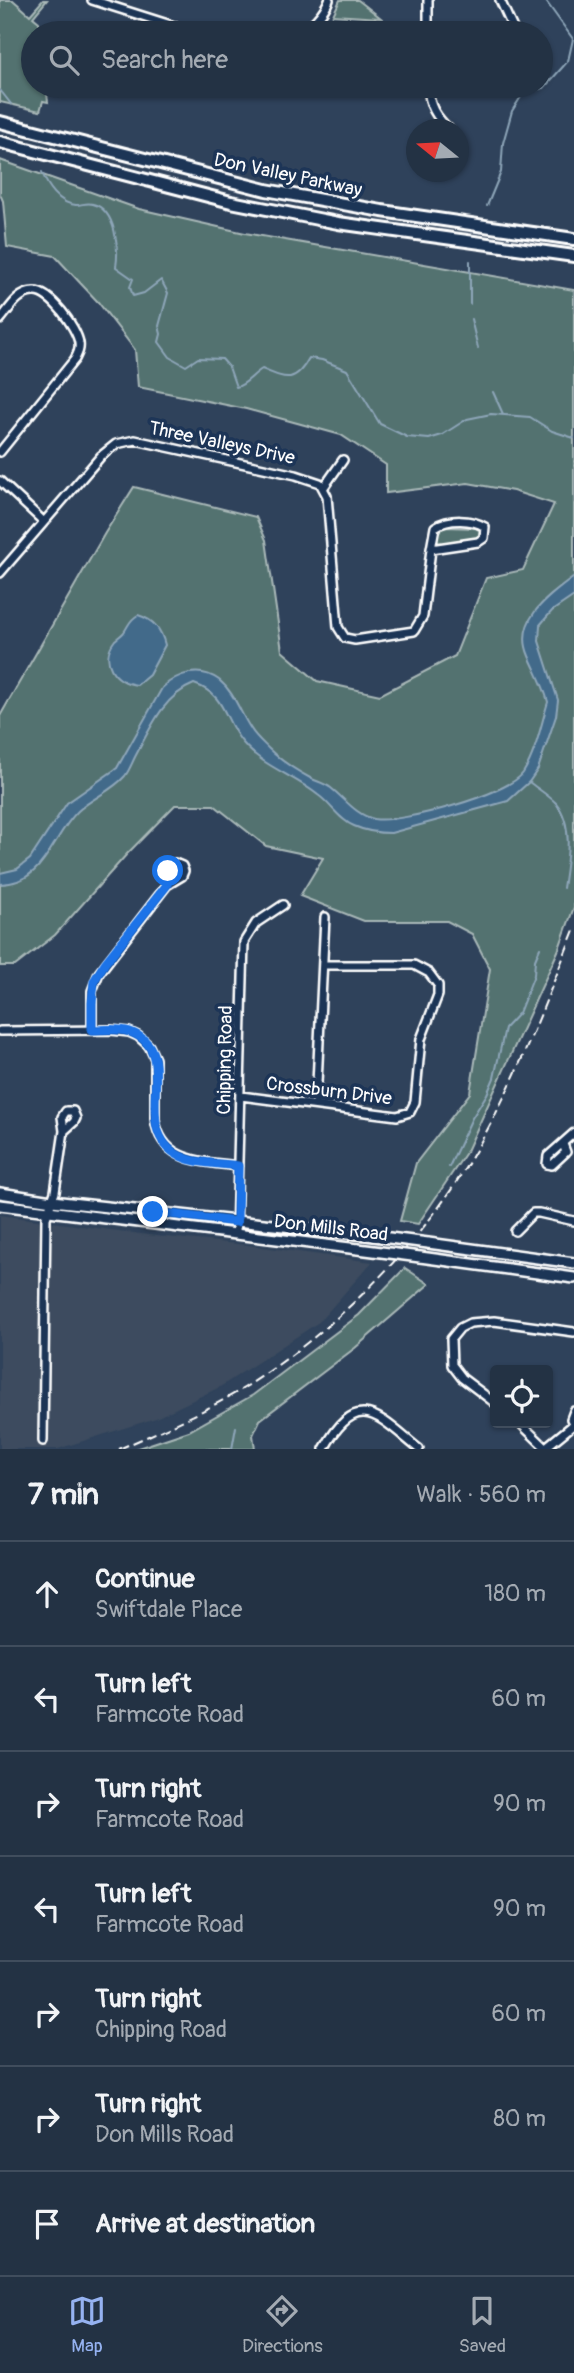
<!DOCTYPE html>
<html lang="en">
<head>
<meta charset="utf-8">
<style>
  :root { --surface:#233244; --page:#2f3e4f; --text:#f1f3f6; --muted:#a3aab2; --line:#404d5d; --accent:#95b2f1 }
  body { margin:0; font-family:Pangolin,sans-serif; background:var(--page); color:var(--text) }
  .controls { position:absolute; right:21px; bottom:21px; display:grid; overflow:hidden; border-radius:7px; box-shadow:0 2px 5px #0004 }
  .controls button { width:63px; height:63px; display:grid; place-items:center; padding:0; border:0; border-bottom:2px solid var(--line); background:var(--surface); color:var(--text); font:35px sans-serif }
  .compass { position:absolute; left:406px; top:119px; width:63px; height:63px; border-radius:50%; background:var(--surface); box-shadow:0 2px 5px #0004; rotate:288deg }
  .stop { position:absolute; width:21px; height:21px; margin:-16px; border:5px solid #1a73e8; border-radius:50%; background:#fff }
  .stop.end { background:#1a73e8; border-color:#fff; box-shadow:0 2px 7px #0008 }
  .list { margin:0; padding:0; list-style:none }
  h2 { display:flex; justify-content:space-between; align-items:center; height:91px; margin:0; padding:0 28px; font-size:30px }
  h2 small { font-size:23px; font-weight:400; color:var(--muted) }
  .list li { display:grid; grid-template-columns:46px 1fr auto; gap:21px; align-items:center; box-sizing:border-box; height:105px; padding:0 28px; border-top:2px solid var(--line) }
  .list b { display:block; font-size:26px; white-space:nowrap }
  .list p { margin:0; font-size:23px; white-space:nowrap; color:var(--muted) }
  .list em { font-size:23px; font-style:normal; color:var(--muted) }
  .icon { flex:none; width:38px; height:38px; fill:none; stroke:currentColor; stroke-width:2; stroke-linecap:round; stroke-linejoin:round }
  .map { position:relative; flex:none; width:574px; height:1449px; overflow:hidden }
  .search { position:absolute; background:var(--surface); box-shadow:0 2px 5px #0004; left:21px; right:21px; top:21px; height:77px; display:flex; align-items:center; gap:18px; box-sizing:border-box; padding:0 24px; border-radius:38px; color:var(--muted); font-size:26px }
  .sheet { height:826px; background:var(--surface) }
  nav { display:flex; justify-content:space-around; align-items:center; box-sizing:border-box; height:98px; border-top:2px solid var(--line); background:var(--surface); font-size:19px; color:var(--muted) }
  nav a { display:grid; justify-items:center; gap:4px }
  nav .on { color:var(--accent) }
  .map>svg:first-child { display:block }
</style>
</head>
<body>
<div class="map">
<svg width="574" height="1449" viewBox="0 0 574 1449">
  <rect width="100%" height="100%" fill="#2f425b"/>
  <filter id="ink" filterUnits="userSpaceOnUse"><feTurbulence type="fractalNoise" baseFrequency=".0143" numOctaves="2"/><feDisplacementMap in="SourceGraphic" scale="14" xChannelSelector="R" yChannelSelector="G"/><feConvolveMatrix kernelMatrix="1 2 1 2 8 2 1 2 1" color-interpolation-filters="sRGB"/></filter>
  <g filter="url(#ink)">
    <path fill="#3c4b5e" d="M0,1215L156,1236L248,1245L372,1262L319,1322L220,1387L156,1418L58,1449H0Z"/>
    <path fill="#537270" stroke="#a9b8b8" stroke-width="2" d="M0,0H13L30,15L43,0H47L33,17L39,22L40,33H33V86H46L48,102L43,101L40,111L0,102Z
      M340,0H358L381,18L333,15Z
      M0,160L139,209L245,233L574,290V907L558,951L467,1151L418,1224L400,1221L416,1163L470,1093L490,969L472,934L447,921H364L300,896L323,858L266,846L214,805H175L127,854L55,935L15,966H0V716L105,533L134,487L256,517L266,540L282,651L317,681L380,695L455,656L486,578L523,570L554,504L513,491L468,483L386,493V465L341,435L246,409L138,387L135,350L98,302L55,256L7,247L3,201L0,194Z
      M445,527L476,528L480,531L479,535L476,538L442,544L437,542L438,530Z
      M405,1268L429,1284L355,1348L260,1420L253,1435L255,1449H135L189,1431L253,1395L359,1315Z"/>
    <path fill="#426b8a" stroke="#8ea6b9" stroke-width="2" d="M574,577V596L552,611L540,625L539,641L558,700L556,716L538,769L529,782L508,801L391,833C379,833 365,831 354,826C339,820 331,804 318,795C295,776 262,766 243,743C223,720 227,695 194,684C163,696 150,729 135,757C132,763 129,771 125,776C112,791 92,798 78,811C51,837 45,884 0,884V873L17,869L30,859L67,803L117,768L162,688C177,673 200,666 219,680C235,693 240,713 251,729C255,736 263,743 269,749C281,761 297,771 312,779C319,782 326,784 331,788C345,799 356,815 374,819C400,824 509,794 523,773C536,753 541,724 548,702C544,686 536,672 529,656C513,620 549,596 574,577Z
      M138,615C154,620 161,629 165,645L149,675L137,685C114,683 99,660 115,640C116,639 123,634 124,632C129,625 129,620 138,615Z"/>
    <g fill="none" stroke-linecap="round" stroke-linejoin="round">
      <path stroke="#8ea6b9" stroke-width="2" d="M0,90L11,104
        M42,172C47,186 59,204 76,205C82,205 87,202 93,204C116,210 119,248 116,267L133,279L130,287L133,296L144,293L161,280L168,293L159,326L161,334L159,342L170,357L186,366L198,358L222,359L229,367L236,387C246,385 253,374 262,369C286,379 295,384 309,358L322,360L347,370L380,424L407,437L429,439L442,435L467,419L491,414L530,417L552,431L574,438
        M487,206L501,172L503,143L512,111L524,92L544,88L568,61L573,39L545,0
        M470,261V304
        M471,319L478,348
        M493,392L503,414
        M529,782C538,789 548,795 556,803C574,825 567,861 563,888
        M449,1167L472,1118L487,1094L494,1078L505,1028L519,1013L534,975L535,960L540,948
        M232,1449L236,1427"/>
      <g stroke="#fff" stroke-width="12">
        <path id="minor" d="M92,0L196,33
          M500,0L515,33
          M299,33C311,27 324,13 329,0
          M428,33V0
          M428,86C429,106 435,116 450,130
          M0,320C9,310 17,293 33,292C50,290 77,328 79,343C80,349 78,353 75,359L0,452
          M0,481L43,521
          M324,487L343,460
          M0,573L101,456L116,444L135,440L296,475L320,483L327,496L338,627L345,638L355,640L414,631L423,616L431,549L435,527C449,518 472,519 485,527L484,538L478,542L431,549
          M92,1030V991L99,973L167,885L182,876L184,871L182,866L175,863L171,865L167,885
          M0,1031L111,1030L129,1032L138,1036L149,1046L155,1059V1119C161,1163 202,1161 238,1166
          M241,1096L397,1116L410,1112L415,1102L421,1039L438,995V985L429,973L414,965H324
          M316,1104L325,917
          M66,1111H73L76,1118L74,1122L64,1131L62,1117Z
          M563,1144L566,1152L552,1165L547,1164L548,1156L574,1133
          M515,1231L533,1213H539L574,1221
          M236,1234L244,942L256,923L283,905
          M495,1403L462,1378L452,1365L451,1339L460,1328L470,1323L494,1321L574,1332
          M574,1411L571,1419L574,1425
          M520,1423L547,1449
          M43,1441L46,1218L55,1192L64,1131
          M546,1447L573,1425
          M324,1449C358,1388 378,1416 419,1449"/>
      </g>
      <g stroke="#fff" stroke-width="14">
        <path id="major" d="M0,1193L52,1201L366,1235
          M0,1205L358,1249
          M428,1243L574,1263
          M420,1257L574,1278"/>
      </g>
      <g stroke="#fff" stroke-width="16">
        <path id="highway" d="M0,122L266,190L382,211L574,239
          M0,142L231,202L338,223L574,256"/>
      </g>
      <use href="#minor" stroke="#1d3557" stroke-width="7"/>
      <use href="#major" stroke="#1d3557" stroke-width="9"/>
      <use href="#highway" stroke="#1d3557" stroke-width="10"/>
      <path stroke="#fff" stroke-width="2" stroke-dasharray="10 5" stroke-linecap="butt" d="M119,1449C162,1430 207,1411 247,1386C334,1330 416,1250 469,1162C513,1089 543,1009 574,930"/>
      <g stroke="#fff" stroke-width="14" stroke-linecap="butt">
        <path id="major-bridge" d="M366,1235L428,1243
          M358,1249L420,1257"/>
      </g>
      <use href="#major-bridge" stroke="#1d3557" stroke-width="9"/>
    </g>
  </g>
  <g fill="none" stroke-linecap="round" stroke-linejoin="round" filter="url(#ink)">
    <path stroke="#1a73e8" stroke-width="9" d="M153,1212L237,1222L238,1166C220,1163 196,1164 180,1156C126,1129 185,1051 130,1032C118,1028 104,1030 92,1030V1003L94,981L105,963L167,885L168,871"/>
  </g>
  <g text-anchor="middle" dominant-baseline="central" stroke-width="7" stroke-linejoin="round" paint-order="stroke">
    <g font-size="19" fill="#fff" stroke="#1d3557">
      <text transform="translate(288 175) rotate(12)">Don Valley Parkway</text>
      <text transform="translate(222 443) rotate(12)">Three Valleys Drive</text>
      <text transform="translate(225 1060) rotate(-89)">Chipping Road</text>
      <text transform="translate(329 1091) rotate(7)">Crossburn Drive</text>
      <text transform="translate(331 1228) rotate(7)">Don Mills Road</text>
    </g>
  </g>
</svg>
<div class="controls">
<button><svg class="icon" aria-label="locate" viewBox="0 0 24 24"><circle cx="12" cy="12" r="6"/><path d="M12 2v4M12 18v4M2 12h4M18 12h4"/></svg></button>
</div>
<svg class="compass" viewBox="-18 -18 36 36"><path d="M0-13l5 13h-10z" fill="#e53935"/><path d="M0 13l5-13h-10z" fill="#a3aab2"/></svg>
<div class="stop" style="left:168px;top:871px"></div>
<div class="stop end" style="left:153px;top:1212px"></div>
<div class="search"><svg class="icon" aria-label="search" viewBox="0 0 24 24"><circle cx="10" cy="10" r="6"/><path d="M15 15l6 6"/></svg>Search here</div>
</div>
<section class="sheet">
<h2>7 min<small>Walk · 560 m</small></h2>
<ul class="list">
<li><svg class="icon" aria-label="ahead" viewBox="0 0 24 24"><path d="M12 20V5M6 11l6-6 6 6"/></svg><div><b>Continue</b><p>Swiftdale Place</p></div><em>180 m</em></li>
<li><svg class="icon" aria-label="left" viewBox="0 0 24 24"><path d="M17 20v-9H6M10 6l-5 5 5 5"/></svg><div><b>Turn left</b><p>Farmcote Road</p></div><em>60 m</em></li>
<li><svg class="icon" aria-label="right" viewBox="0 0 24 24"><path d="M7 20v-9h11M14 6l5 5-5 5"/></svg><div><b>Turn right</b><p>Farmcote Road</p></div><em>90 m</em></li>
<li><svg class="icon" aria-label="left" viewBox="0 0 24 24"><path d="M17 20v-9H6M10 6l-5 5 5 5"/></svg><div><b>Turn left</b><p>Farmcote Road</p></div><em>90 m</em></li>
<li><svg class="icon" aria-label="right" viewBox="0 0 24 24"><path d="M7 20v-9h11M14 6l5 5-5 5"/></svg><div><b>Turn right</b><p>Chipping Road</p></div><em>60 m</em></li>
<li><svg class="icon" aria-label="right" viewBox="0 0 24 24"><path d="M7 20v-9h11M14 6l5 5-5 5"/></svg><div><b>Turn right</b><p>Don Mills Road</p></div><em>80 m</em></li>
<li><svg class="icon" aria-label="arrive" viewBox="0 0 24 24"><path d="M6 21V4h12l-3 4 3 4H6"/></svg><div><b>Arrive at destination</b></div></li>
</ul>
</section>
<nav>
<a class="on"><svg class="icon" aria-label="map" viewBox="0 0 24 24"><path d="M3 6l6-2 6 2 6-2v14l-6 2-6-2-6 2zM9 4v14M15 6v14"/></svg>Map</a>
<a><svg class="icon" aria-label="directions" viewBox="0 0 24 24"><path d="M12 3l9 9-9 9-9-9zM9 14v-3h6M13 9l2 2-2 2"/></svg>Directions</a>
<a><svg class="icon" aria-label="saved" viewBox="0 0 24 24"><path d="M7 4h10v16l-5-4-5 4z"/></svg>Saved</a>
</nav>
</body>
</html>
